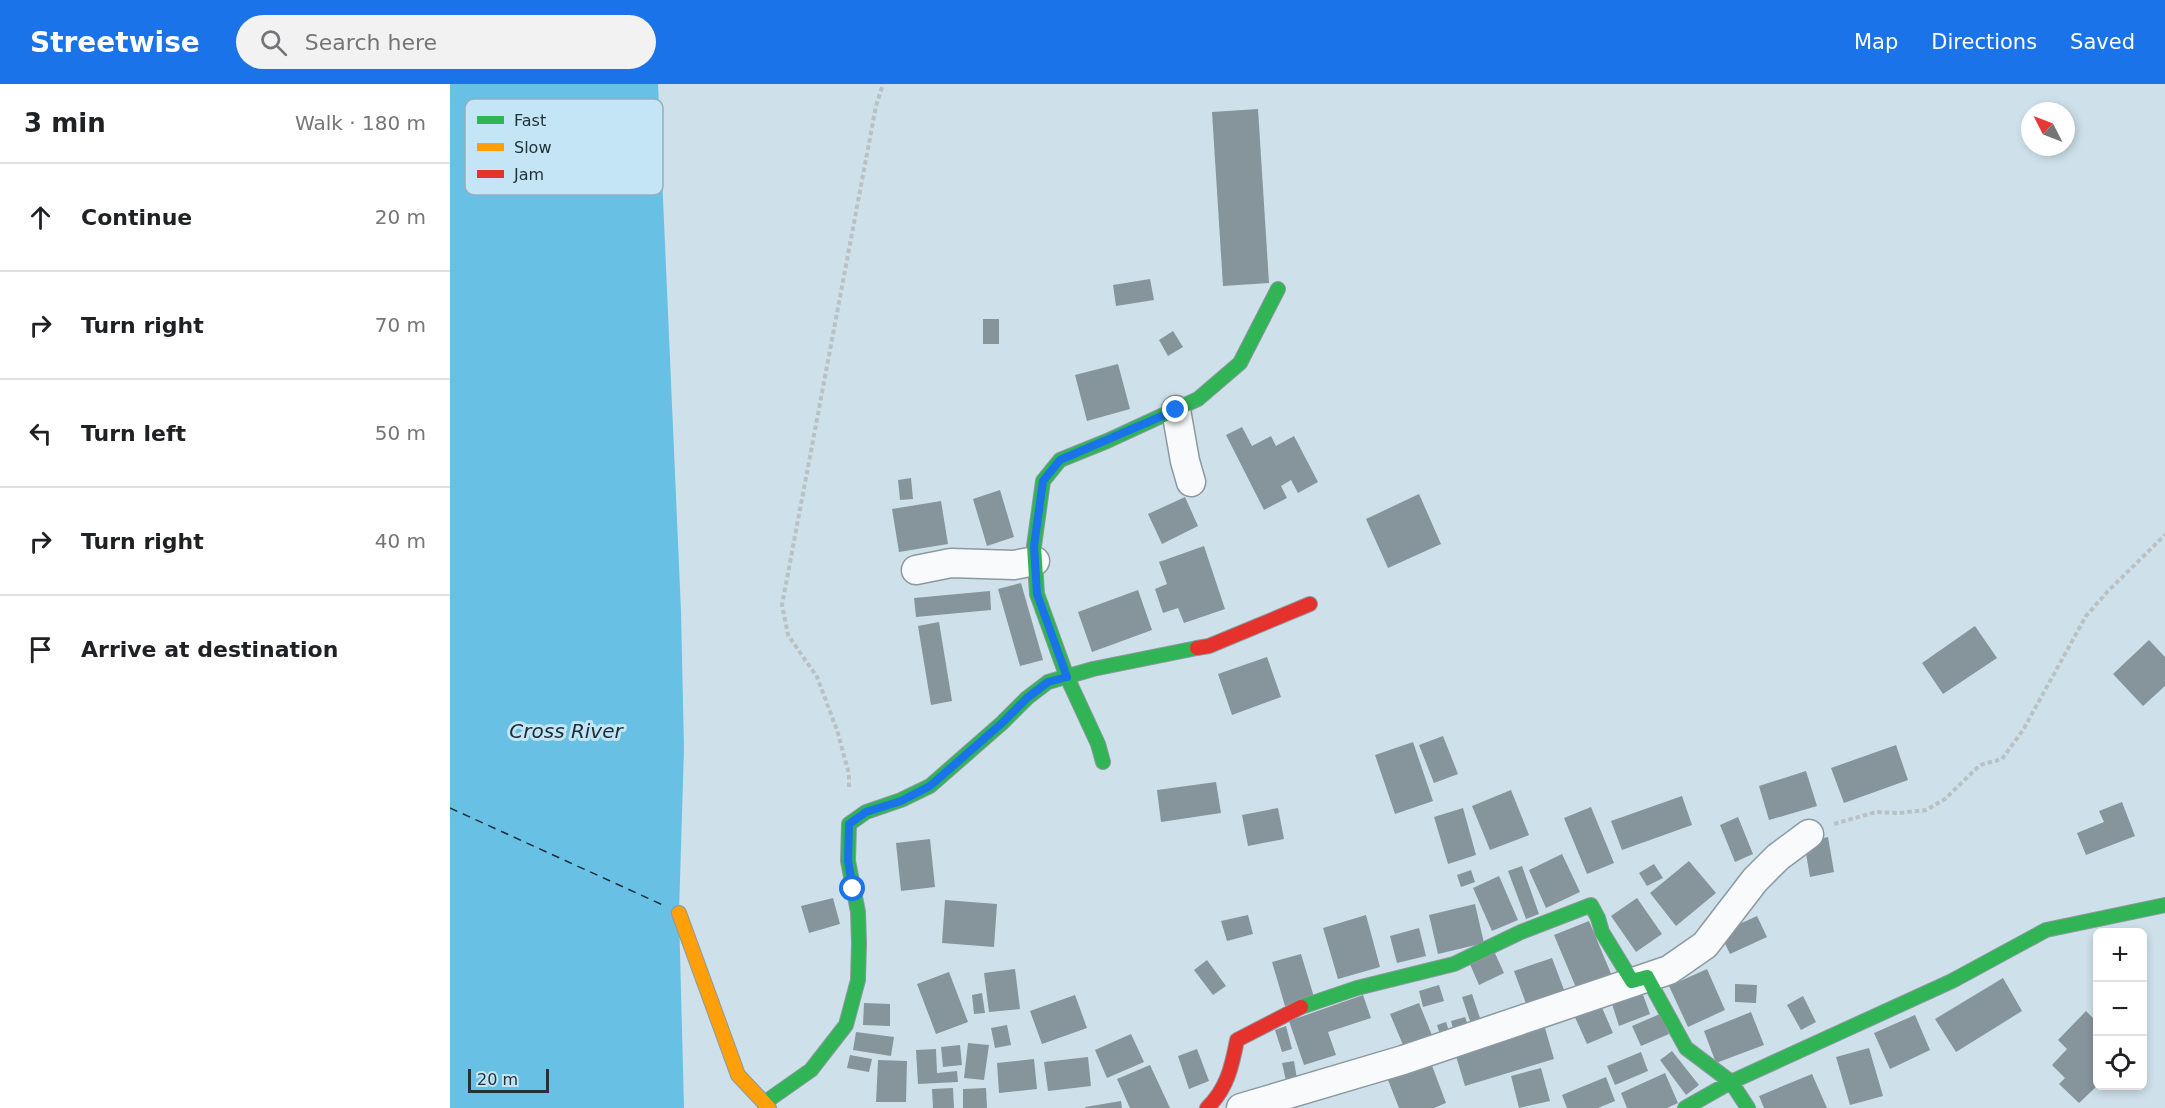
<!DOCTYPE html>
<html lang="en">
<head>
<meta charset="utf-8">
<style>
  :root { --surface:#fff; --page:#f2f2f2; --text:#202124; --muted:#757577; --line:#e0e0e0; --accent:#1a73e8 }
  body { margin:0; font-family:"DejaVu Sans",sans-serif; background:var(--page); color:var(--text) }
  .controls { position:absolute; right:18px; bottom:18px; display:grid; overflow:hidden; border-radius:9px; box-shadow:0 3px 9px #0003 }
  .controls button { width:54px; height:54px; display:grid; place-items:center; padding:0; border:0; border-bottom:2px solid var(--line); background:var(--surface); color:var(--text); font:30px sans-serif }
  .compass { position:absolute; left:1571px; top:18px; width:54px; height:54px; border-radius:50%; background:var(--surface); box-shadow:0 3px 9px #0003; rotate:312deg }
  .scale { position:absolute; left:18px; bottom:15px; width:81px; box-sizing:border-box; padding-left:6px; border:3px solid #243238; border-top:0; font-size:16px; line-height:21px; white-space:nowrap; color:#243238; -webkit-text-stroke:4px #c3e5f5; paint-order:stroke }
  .stop { position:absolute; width:18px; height:18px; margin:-14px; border:4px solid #1a73e8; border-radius:50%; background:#fff }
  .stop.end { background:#1a73e8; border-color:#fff; box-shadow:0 2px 6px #0008 }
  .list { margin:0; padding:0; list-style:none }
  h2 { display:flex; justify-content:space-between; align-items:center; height:78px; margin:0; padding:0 24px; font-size:26px }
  h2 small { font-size:20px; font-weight:400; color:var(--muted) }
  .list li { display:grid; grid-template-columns:39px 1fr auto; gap:18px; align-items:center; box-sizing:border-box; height:108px; padding:0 24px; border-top:2px solid var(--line) }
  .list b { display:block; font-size:22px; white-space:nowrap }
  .list em { font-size:20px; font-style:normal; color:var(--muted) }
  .icon { flex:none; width:33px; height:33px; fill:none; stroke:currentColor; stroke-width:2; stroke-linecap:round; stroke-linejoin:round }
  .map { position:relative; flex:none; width:1715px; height:1024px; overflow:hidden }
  header { display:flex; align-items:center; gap:36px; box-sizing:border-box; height:84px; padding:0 30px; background:var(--accent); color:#fff }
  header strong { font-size:28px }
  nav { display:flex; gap:33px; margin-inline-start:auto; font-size:21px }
  .search { width:420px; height:54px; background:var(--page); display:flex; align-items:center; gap:15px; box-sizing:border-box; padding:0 21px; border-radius:33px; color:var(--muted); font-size:22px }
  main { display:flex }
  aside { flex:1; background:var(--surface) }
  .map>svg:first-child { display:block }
</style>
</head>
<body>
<header>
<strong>Streetwise</strong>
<div class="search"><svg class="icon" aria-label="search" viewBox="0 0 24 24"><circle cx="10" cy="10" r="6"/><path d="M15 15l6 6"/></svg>Search here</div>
<nav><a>Map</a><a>Directions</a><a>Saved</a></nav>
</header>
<main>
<aside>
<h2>3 min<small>Walk · 180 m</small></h2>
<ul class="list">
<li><svg class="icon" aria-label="ahead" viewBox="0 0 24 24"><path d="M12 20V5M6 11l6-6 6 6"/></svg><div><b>Continue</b></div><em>20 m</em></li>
<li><svg class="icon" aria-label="right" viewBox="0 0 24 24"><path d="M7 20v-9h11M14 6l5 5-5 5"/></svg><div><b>Turn right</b></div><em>70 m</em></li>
<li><svg class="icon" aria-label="left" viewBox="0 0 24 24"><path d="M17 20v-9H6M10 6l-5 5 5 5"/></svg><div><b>Turn left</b></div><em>50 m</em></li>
<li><svg class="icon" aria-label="right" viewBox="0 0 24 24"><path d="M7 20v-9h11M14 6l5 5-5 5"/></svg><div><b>Turn right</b></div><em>40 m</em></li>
<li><svg class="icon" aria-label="arrive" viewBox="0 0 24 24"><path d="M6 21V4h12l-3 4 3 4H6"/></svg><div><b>Arrive at destination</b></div></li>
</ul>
</aside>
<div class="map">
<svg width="1715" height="1024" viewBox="0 0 1715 1024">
  <rect width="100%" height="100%" fill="#cee1ea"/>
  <path fill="#68c0e4" d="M0,0H208L231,527L234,664L229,829L234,1024H0Z"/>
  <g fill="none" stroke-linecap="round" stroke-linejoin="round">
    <path stroke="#1a2e37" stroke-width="1.5" stroke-dasharray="8 6" stroke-linecap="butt" d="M0,724L215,822"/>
  </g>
  <path fill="#86949b" d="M808,25L819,199L773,202L762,28Z
    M700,195L704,216L666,222L663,201Z
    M533,235H549V260H533Z
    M723,247L733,263L718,272L709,256Z
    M668,280L680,325L637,337L625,291Z
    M792,343L802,362L821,352L826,362L844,352L868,398L848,409L841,396L831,402L837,414L814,426L776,351Z
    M461,394L463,415L450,416L448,396Z
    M550,406L564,453L537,462L523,415Z
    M969,410L991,460L938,484L916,435Z
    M735,413L748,442L712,460L698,430Z
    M491,417L498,460L449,468L442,425Z
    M754,462L775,525L734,539L728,524L713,529L705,505L717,500L709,478Z
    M571,499L593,576L570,582L548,505Z
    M688,506L702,546L642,568L628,528Z
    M540,507L541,526L466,533L464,514Z
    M489,538L502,617L481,621L468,542Z
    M1525,542L1547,574L1493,610L1472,579Z
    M1699,556L1715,573V602L1693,622L1663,590Z
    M817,573L831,613L782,631L768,590Z
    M993,652L1008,690L984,699L969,661Z
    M963,658L983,717L945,730L925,671Z
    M1446,661L1458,696L1394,719L1381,684Z
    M1356,687L1367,722L1319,736L1309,702Z
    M766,698L771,729L711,738L707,706Z
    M1061,706L1079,751L1040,766L1022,722Z
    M1232,712L1242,741L1172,766L1161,737Z
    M1672,718L1685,752L1636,771L1627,749L1654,738L1649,727Z
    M1141,723L1164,779L1137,790L1114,734Z
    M828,724L834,755L798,762L792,731Z
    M1013,724L1026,771L998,780L984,733Z
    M1288,733L1303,770L1285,778L1270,741Z
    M1378,753L1384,788L1360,793L1354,758Z
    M480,755L485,803L451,807L446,759Z
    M1112,770L1130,808L1096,824L1079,786Z
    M1239,777L1266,809L1226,842L1200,809Z
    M1204,780L1213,794L1197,802L1189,789Z
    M1072,782L1089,830L1076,835L1058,787Z
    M1021,786L1025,798L1011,803L1007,791Z
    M1049,792L1068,836L1042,847L1023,804Z
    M383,814L390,840L359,849L351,822Z
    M1187,814L1212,850L1186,868L1161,832Z
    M495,816L547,820L544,863L492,859Z
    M1025,820L1034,859L988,870L979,831Z
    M798,831L803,850L777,857L771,837Z
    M916,831L930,883L888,895L873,844Z
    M1307,832L1317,853L1280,870L1270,849Z
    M1139,837L1162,892L1127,906L1104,851Z
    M969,844L976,872L947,879L940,852Z
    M1044,867L1054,889L1029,901L1019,878Z
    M851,870L864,913L835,922L822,878Z
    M1102,874L1116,911L1078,925L1064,887Z
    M757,876L776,902L763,911L744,886Z
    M565,885L570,925L539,928L534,889Z
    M1257,885L1275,926L1238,943L1219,902Z
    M499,888L518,938L486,950L467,900Z
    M1553,894L1572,927L1506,968L1485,935Z
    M1285,900L1307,901L1306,919L1285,918Z
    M989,901L994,917L973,923L969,907Z
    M1192,908L1200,930L1169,942L1162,920Z
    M532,909L535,929L524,930L522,911Z
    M1022,910L1033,943L1023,946L1012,913Z
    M625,911L637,944L592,960L580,927Z
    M913,911L921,934L878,948L886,971L854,981L839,937Z
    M1353,912L1366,938L1351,946L1337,921Z
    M414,919L440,920V942L413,941Z
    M969,919L984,956L956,968L940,930Z
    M1150,919L1163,949L1137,960L1124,931Z
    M1636,927L1648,939V1001L1629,1019L1609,1000L1615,994L1602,981L1617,965L1608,956Z
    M1301,928L1314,961L1266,979L1254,947Z
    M1210,930L1219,950L1191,962L1182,942Z
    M1465,931L1480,966L1440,985L1424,949Z
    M1015,933L1020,947L1005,952L1001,937Z
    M996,938L1001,953L992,957L987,941Z
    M557,941L561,961L545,964L541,944Z
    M836,942L842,965L832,968L825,946Z
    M1095,944L1104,975L1015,1002L1006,972Z
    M406,948L444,953L441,972L403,966Z
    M681,950L694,978L657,994L645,966Z
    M518,959L539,961L534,996L514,994Z
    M510,961L512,981L493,983L491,963Z
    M1419,964L1433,1012L1400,1021L1386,973Z
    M486,965L487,989L507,987L508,998L468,1000L466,966Z
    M747,965L759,997L739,1005L728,972Z
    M1222,967L1249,1001L1236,1011L1210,976Z
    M1191,968L1198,987L1165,1001L1157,982Z
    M400,971L422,975L419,988L397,984Z
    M638,973L641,1002L598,1007L594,978Z
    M584,975L587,1005L549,1009L547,979Z
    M428,976L457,977L456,1018H426Z
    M844,977L847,995L836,997L832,979Z
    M981,979L996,1019L984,1024H949L938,996Z
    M700,981L720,1024H680L667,995Z
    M1091,984L1100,1017L1069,1024L1061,992Z
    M1215,989L1228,1019L1217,1024H1177L1171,1009Z
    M1362,990L1377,1024H1314L1309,1012Z
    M1156,993L1165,1017L1148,1024H1117L1112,1011Z
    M503,1004L504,1024H483L482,1005Z
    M536,1004L537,1024H513V1005Z
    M671,1017L672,1024H635V1023Z"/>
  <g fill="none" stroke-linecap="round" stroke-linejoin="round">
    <g stroke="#8b99a0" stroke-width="31">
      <path id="street" d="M726,326L735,377L741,398
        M466,486L501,479L564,481L585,477
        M791,1024L953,976L1219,886L1255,861L1305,796L1328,773L1359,750"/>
    </g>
    <g stroke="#8b99a0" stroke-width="16">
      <path id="fast" d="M653,678L648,660L617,593L587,510L584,462L593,397L610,376L657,357L748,315L790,279L828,205
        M851,923L907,904L1004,880L1071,848L1141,821L1148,834L1152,848L1182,897L1197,893L1236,964L1281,998L1298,1024
        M314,1019L361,986L396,941L408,896L409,859L408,828L398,777L399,740L416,728L451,716L480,702L552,639L577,614L598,598L643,585L747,564
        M1235,1024L1281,998L1502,897L1596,846L1715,821"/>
    </g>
    <g stroke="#8b99a0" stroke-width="16">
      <path id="slow" d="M229,829L288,991L319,1024"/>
    </g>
    <g stroke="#8b99a0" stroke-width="16">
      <path id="jam" d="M747,564L759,562L860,520
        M757,1024C777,1005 782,982 787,956L851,923"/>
    </g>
    <path stroke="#b9c1c4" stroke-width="4" stroke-dasharray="4.5 3" stroke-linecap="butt" d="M399,703V690L387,646L367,593L338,551L332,521L426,22L433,0
      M1384,740L1426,728L1449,729L1476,726L1495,715L1530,681L1552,675L1573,646L1636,532L1658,507L1715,451"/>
    <use href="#street" stroke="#f8fafc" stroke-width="28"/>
    <use href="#fast" stroke="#30b455" stroke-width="14"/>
    <use href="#slow" stroke="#ff9f0a" stroke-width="14"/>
    <use href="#jam" stroke="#e5322d" stroke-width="14"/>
  </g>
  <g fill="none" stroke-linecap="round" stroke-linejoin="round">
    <path stroke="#1a73e8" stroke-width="8" d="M403,805L398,777L399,740L416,728L451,717L480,702L552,639L577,614L598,598L617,593L587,510L584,462L593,397L610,376L726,326"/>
  </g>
  <g text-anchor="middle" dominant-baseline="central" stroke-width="6" stroke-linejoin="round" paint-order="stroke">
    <g font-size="20" font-style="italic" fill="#1a2e37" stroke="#c3e5f5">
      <text x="116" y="647">Cross River</text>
    </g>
  </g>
  <rect x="15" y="15" width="198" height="96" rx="9" fill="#c3e5f5" stroke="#93afbc" stroke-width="1.5"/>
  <rect x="27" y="32" width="27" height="8" fill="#30b455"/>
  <rect x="27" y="59" width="27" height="8" fill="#ff9f0a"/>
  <rect x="27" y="86" width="27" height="8" fill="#e5322d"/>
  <g font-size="16" fill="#243238">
    <text x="64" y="42">Fast</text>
    <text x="64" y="69">Slow</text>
    <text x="64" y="96">Jam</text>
  </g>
</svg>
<div class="controls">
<button>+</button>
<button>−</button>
<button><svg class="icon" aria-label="locate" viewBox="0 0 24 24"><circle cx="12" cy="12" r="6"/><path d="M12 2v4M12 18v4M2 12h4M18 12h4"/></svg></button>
</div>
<svg class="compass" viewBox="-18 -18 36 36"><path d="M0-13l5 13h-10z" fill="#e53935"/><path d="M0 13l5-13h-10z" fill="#757577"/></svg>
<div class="scale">20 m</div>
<div class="stop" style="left:403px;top:805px"></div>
<div class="stop end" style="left:726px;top:326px"></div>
</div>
</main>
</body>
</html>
